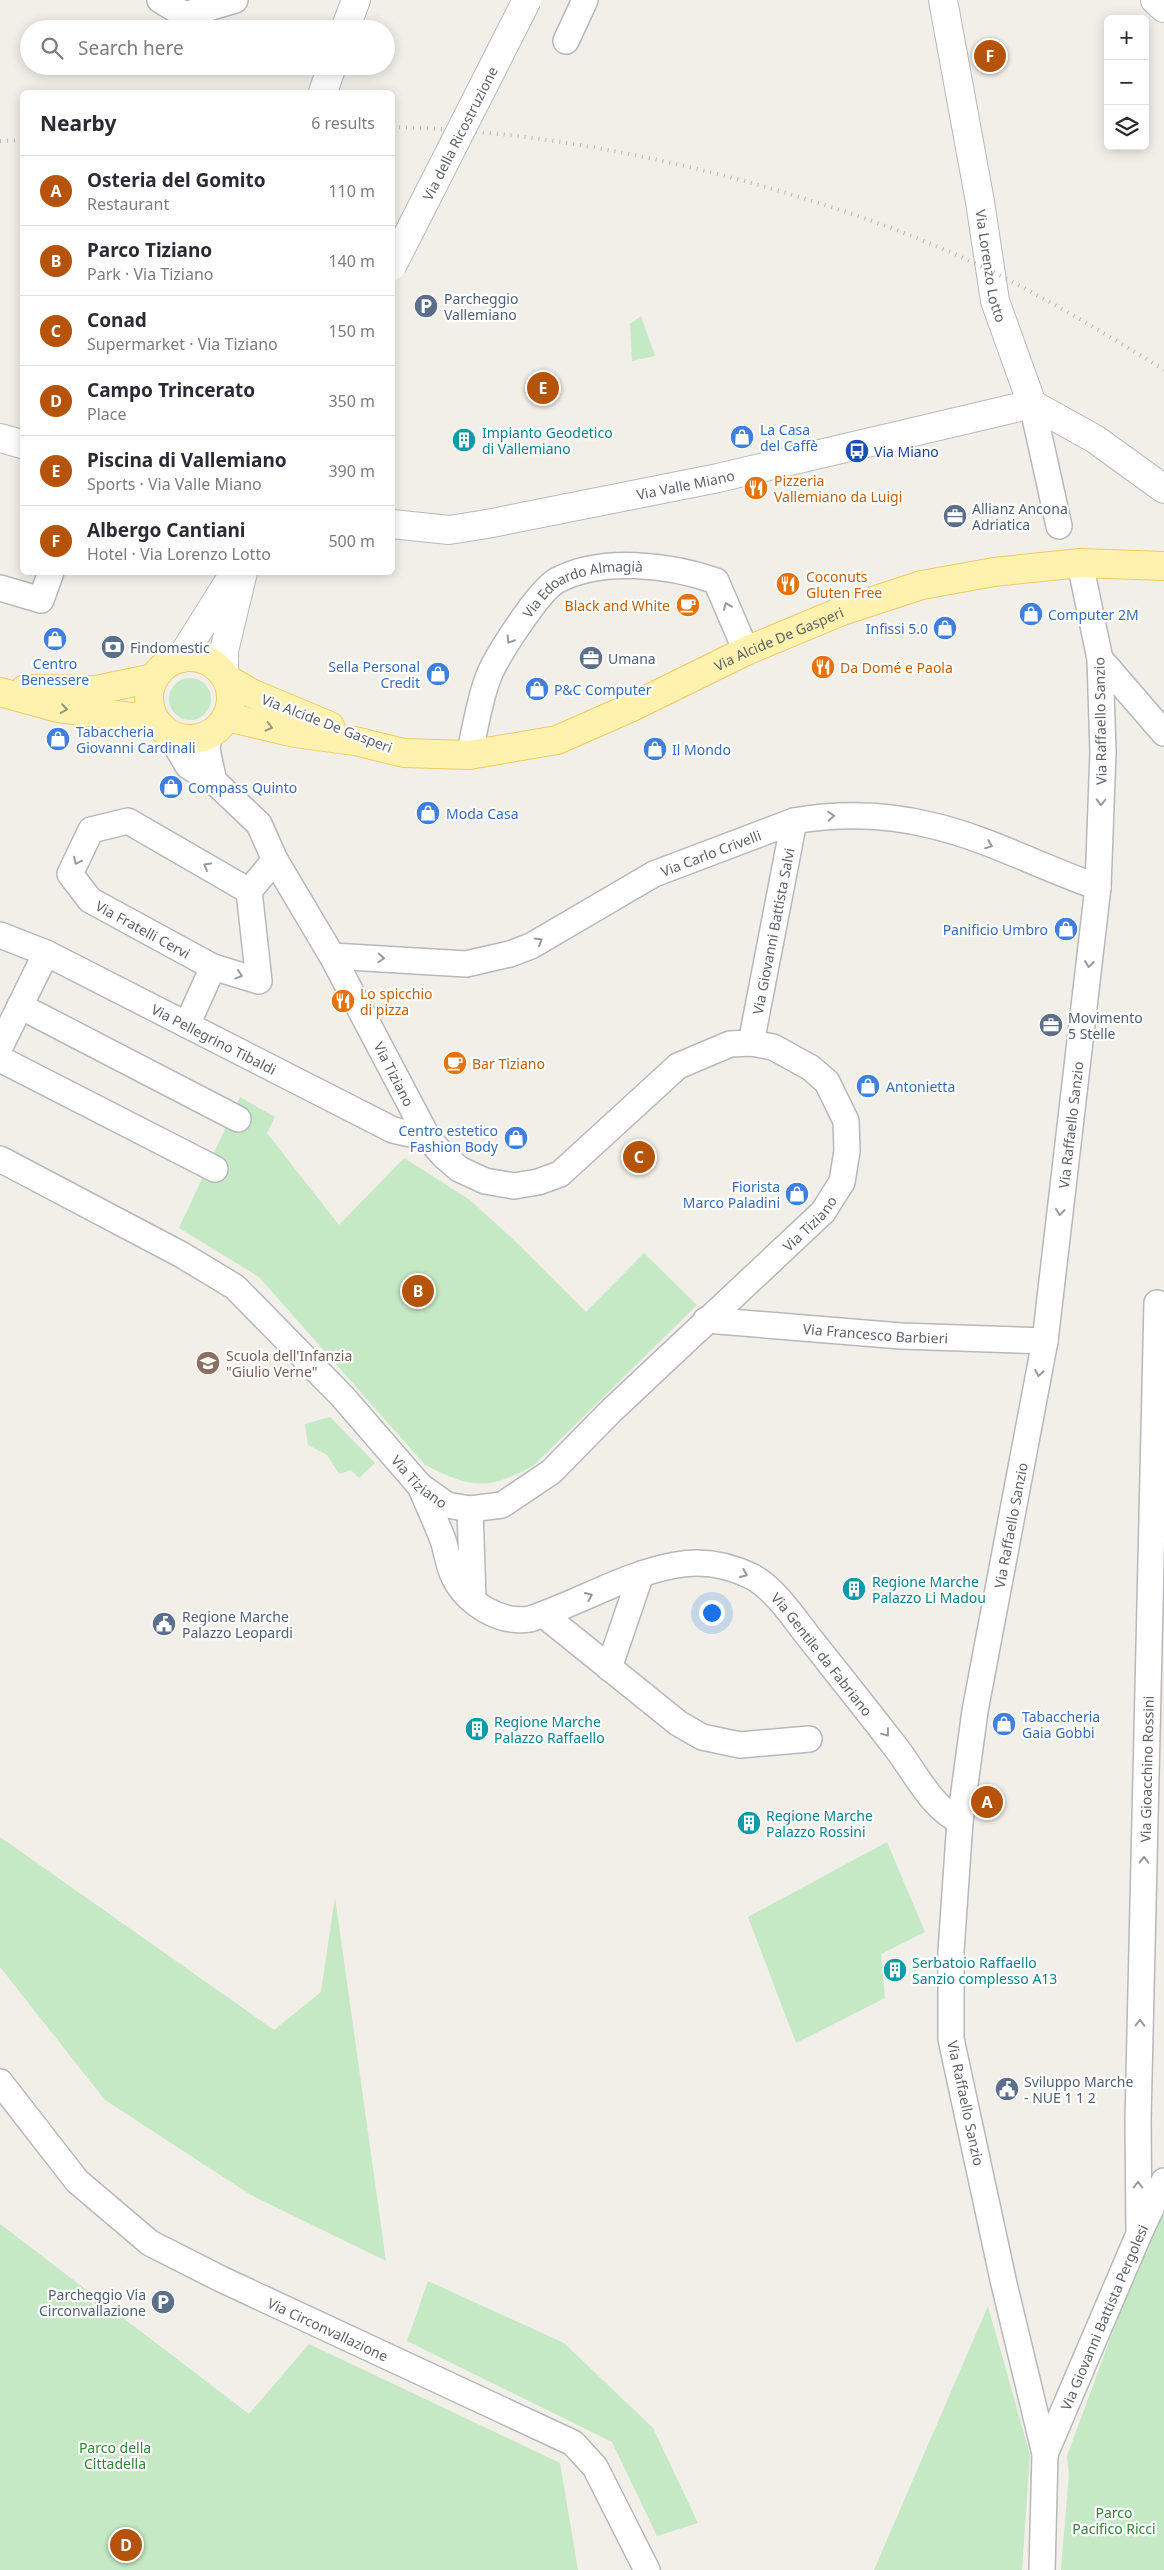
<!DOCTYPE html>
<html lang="en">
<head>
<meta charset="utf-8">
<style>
  :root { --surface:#fff; --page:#f7f7f7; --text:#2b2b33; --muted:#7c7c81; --line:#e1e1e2; --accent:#b45309 }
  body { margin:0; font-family:"Noto Sans",sans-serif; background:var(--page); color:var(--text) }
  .controls { position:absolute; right:15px; top:15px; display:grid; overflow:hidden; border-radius:8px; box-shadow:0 2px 12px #0003 }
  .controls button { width:45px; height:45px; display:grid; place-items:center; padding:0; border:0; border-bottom:1px solid var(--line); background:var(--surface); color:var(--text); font:25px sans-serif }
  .you { position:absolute; left:711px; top:1612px; width:18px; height:18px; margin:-12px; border:4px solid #fff; border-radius:50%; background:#1a73e8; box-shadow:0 0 0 8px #1a73e833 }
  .badge { display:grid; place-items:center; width:32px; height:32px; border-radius:50%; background:var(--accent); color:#fff; font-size:16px; font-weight:700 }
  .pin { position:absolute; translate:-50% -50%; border:2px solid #fff; box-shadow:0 1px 5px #0006 }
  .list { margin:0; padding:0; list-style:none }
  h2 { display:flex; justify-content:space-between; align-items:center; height:65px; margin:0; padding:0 20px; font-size:21px }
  h2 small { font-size:16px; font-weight:400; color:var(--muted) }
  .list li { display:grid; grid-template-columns:32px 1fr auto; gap:15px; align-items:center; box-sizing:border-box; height:70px; padding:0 20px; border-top:1px solid var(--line) }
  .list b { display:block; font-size:19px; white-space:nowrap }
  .list p { margin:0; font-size:16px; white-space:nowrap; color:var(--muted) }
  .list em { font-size:16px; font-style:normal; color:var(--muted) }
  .icon { flex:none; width:28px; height:28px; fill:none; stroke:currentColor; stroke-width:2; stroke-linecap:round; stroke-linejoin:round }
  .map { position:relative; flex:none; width:1164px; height:2570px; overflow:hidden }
  .search { position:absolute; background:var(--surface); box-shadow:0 2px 12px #0003; left:20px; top:20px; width:375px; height:55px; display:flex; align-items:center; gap:12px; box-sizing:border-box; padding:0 18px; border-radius:28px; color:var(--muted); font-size:19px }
  .panel { position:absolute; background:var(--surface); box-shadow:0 2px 12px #0003; left:20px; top:90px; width:375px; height:485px; border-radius:8px }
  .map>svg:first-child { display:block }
</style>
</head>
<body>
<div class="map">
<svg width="1164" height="2570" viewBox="0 0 1164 2570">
  <rect width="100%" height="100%" fill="#f1efe8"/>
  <path fill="#c5e8c5" d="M641,316L655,356L632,361L630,324Z
    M169 699a21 21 0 1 1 42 0a21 21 0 1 1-42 0Z
    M240,1097L275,1117L267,1133L339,1225L404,1158L470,1200L515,1241L586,1312L644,1253L697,1305L533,1466C486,1491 471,1488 425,1465L259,1277L179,1228Z
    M330,1417L375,1463L359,1478L351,1470L339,1474L327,1455L308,1445L305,1424Z
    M0,1837L274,2030L321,1992L335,1897L386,2261L251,2195L105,2100L0,1967Z
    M887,1842L925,1932L881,1954L885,1998L796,2043L748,1917Z
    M1164,2206V2570H1061L1069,2475L1067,2456L1142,2253Z
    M0,2224L249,2414L309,2344L560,2463L578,2570H0Z
    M428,2281L564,2343L653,2428L698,2523L657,2536L612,2442L407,2341Z
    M988,2306L1030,2455L1022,2570H874Z"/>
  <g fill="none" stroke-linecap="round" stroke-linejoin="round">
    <g stroke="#b5b8bc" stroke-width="28">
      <g id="minor">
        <path d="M160,0L185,15L235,0"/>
        <path d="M566,41L585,0"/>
        <path d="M1032,404L1059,526"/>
        <path d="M0,588L41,600L51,572"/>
        <path d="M1100,659L1164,733"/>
        <path d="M209,735L207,749L214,782"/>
        <path id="s1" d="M469,755C475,731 480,695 490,673C499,653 538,592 556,581C601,556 671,565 716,581L746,651"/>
        <path id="s2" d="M249,891L128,821L91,830L70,874L90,900L213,967L259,981L249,891L275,860"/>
        <path id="s3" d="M0,935L46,953L393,1130L428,1138"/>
        <path id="s4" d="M332,956L466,964L510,954L531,946L654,874L794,821C840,813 885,814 930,825C988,838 1042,868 1098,887"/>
        <path d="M20,1006L238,1119"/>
        <path d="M187,1025L213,967"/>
        <path id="s5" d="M751,1043L794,821"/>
        <path d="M0,1047L46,953"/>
        <path d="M0,1059L215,1169"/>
        <path id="s6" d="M0,1159L182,1255L235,1287L342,1396L420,1486L447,1505L470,1509L502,1505L551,1472L611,1411L823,1212L842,1182L847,1151L846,1121L827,1082L811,1068L773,1047L751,1043L730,1044L678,1066L560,1174L538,1182L514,1186L485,1181L459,1169L443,1155L428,1138L332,956L275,860L259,824L218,785L188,766L170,735"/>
        <path id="s7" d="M706,1320L901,1336L1045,1341"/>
        <path id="s8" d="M420,1486C428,1504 436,1522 443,1540C447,1552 448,1565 454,1577C467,1604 501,1624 530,1619C579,1603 625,1574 676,1565C702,1560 729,1565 753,1577C777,1591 795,1620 812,1641C839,1675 867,1710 894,1745C914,1770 931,1808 960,1821"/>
        <path d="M470,1509L473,1599"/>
        <path d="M544,1615L678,1723L702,1737L740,1745L809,1739"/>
        <path d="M609,1668L641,1574"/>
        <path id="s9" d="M0,2082L77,2181L150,2243L221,2279L573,2443L595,2467L647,2570"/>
        <path id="s10" d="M1139,2234L1138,2120L1157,1303"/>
        <path id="s11" d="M1045,2454L1139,2234L1164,2181"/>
        <path id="s12" d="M1042,2570L1045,2454L1004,2284L951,2039V1951L960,1821L975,1711L1045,1341L1098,887L1103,752L1100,659L1080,563"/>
      </g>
    </g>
    <g stroke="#b5b8bc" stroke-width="30">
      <g id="tertiary">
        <path id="s13" d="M943,0L980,202L995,301L1032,404"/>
        <path d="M345,29L356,0"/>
        <path d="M323,92L332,66"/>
        <path d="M1032,404L1095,439L1164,489"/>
        <path d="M0,438L22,444"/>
        <path id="s14" d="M392,524L449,530L487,524L718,478L1032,404"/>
      </g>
    </g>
    <g stroke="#b6babf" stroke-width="30">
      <path id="secondary" d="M1155,0L1164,8
        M181,658L235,572
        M224,674V651L243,572"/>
    </g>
    <g stroke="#f2c960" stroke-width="30">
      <g id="primary">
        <circle cx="190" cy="698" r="41"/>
        <path d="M227,679L251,693L330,726"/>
        <path d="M25,689L96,690L154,678"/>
        <path d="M0,692L58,708L155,720"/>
        <path id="s15" d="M227,717L295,733L355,741L404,753L469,755L557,740L632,707L746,651L842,611L922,585L994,572L1080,563L1164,566"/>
      </g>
    </g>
    <use href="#minor" stroke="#fff" stroke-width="25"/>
    <use href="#tertiary" stroke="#fff" stroke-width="28"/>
    <use href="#secondary" stroke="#fff" stroke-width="28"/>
    <use href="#primary" stroke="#fff2af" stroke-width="28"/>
    <path stroke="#b6b7b8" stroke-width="4" stroke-dasharray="1 6" stroke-linecap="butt" d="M392,127C520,130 647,153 769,188C856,213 942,244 1022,287C1070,313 1118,341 1164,370
      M0,141L22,140"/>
    <g stroke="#b6babf" stroke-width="30" stroke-linecap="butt">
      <g id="secondary-bridge">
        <path id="s16" d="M392,266L527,0"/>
      </g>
    </g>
    <use href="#secondary-bridge" stroke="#fff" stroke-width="28"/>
  </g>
  <defs><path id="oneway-chevron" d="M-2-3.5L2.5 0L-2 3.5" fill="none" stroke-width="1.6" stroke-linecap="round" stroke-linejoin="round" transform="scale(1.25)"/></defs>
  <g stroke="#979a9d">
    <use href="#oneway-chevron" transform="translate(727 606) rotate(-113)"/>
    <use href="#oneway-chevron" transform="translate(510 640) rotate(122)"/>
    <use href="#oneway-chevron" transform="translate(1101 802) rotate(92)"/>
    <use href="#oneway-chevron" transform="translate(831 816) rotate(-3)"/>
    <use href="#oneway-chevron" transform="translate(989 845) rotate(21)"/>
    <use href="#oneway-chevron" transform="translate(77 861) rotate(116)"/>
    <use href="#oneway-chevron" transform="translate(207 866) rotate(-150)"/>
    <use href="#oneway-chevron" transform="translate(539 941) rotate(-30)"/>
    <use href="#oneway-chevron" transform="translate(381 958) rotate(3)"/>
    <use href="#oneway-chevron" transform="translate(1089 964) rotate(97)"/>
    <use href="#oneway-chevron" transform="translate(239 975) rotate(18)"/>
    <use href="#oneway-chevron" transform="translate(1060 1212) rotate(97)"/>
    <use href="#oneway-chevron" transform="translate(1039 1373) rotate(100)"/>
    <use href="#oneway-chevron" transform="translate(744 1574) rotate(23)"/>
    <use href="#oneway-chevron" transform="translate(589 1596) rotate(-23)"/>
    <use href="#oneway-chevron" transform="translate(886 1733) rotate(52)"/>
    <use href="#oneway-chevron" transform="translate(1144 1860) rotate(-89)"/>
    <use href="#oneway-chevron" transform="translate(1140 2023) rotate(-89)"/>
    <use href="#oneway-chevron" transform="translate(1138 2185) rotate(-90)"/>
  </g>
  <g stroke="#979581">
    <use href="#oneway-chevron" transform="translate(64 709) rotate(9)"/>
    <use href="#oneway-chevron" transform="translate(269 727) rotate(14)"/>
  </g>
  <defs>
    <g id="parking-disc" transform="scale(1.25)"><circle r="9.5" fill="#5c6f8a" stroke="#fff"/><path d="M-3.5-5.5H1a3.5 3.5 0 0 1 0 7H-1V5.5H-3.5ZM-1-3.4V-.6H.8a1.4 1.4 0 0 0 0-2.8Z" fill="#fff"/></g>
    <g id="shop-disc" transform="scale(1.25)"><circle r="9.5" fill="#3f7fe0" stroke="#fff"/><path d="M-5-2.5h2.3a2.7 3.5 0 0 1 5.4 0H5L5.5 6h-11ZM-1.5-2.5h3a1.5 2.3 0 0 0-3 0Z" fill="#fff"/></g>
    <g id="building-disc" transform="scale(1.25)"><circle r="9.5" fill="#0f9aa8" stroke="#fff"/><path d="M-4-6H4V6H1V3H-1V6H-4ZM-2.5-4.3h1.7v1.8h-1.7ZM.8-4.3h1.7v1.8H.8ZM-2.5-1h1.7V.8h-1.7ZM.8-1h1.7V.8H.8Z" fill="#fff"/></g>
    <g id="bus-disc" transform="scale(1.25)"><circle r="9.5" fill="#1a4fb4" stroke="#fff"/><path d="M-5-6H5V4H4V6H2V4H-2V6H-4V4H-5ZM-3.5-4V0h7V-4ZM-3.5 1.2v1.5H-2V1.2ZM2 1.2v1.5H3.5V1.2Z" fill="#fff"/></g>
    <g id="restaurant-disc" transform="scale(1.25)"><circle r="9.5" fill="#e8710a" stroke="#fff"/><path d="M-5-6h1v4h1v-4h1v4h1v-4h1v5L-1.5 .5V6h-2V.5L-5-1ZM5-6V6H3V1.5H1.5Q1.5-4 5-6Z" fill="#fff"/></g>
    <g id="office-disc" transform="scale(1.25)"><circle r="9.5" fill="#5c6f8a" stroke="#fff"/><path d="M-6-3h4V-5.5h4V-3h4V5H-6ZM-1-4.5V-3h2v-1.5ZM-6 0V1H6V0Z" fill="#fff"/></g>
    <g id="cafe-disc" transform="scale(1.25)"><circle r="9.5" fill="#e8710a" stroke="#fff"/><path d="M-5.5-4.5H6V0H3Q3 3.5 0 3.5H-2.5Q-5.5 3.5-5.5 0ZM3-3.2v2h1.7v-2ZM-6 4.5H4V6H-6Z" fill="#fff"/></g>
    <g id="bank-disc" transform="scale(1.25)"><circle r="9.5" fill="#5c6f8a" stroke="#fff"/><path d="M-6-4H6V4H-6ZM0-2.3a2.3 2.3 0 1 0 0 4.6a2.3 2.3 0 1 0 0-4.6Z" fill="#fff"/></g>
    <g id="school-disc" transform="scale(1.25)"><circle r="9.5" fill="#8d6e63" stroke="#fff"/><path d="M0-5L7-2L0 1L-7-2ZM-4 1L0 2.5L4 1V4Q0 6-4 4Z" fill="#fff"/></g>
    <g id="civic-disc" transform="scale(1.25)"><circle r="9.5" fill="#5c6f8a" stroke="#fff"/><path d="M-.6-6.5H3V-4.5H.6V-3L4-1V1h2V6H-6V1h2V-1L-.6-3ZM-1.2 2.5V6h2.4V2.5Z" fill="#fff"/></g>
  </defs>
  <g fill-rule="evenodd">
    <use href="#parking-disc" x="426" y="306"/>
    <use href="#shop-disc" x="742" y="437"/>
    <use href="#building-disc" x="464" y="440"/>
    <use href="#bus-disc" x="857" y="451"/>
    <use href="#restaurant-disc" x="756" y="488"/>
    <use href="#office-disc" x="955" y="516"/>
    <use href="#restaurant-disc" x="788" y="584"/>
    <use href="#cafe-disc" x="688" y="605"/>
    <use href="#shop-disc" x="1031" y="614"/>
    <use href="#shop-disc" x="945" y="628"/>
    <use href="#shop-disc" x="55" y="639"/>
    <use href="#bank-disc" x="113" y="647"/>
    <use href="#office-disc" x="591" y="658"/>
    <use href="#restaurant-disc" x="823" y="667"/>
    <use href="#shop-disc" x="438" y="674"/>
    <use href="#shop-disc" x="537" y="689"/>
    <use href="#shop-disc" x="58" y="739"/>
    <use href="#shop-disc" x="655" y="749"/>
    <use href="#shop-disc" x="171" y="787"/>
    <use href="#shop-disc" x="428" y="813"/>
    <use href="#shop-disc" x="1066" y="929"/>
    <use href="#restaurant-disc" x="343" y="1001"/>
    <use href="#office-disc" x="1051" y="1025"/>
    <use href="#cafe-disc" x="455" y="1063"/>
    <use href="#shop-disc" x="868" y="1086"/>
    <use href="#shop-disc" x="516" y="1138"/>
    <use href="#shop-disc" x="797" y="1194"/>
    <use href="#school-disc" x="208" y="1363"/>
    <use href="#building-disc" x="854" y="1589"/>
    <use href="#civic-disc" x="164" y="1624"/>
    <use href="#shop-disc" x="1004" y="1724"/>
    <use href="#building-disc" x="477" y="1729"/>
    <use href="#building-disc" x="749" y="1823"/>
    <use href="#building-disc" x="895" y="1970"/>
    <use href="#civic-disc" x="1007" y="2089"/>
    <use href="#parking-disc" x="163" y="2302"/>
  </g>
  <g text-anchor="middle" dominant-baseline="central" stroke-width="4.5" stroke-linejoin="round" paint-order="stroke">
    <g font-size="14" fill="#5f6368" stroke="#fff">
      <text stroke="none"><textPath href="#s16" startOffset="149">Via della Ricostruzione</textPath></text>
      <text stroke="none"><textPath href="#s13" startOffset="270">Via Lorenzo Lotto</textPath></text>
      <text stroke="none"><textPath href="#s14" startOffset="298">Via Valle Miano</textPath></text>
      <text stroke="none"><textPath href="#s1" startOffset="220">Via Edoardo Almagià</textPath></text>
      <text stroke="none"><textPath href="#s15" startOffset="579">Via Alcide De Gasperi</textPath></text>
      <text transform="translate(1100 721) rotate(-91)">Via Raffaello Sanzio</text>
      <text transform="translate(327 723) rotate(21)">Via Alcide De Gasperi</text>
      <text stroke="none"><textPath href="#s4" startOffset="405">Via Carlo Crivelli</textPath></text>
      <text stroke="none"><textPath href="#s2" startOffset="320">Via Fratelli Cervi</textPath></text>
      <text stroke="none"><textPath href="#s5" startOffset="114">Via Giovanni Battista Salvi</textPath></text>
      <text stroke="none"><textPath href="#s3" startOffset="238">Via Pellegrino Tibaldi</textPath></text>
      <text transform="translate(394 1074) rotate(63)">Via Tiziano</text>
      <text stroke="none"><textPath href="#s12" startOffset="1465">Via Raffaello Sanzio</textPath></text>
      <text stroke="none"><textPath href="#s6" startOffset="1046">Via Tiziano</textPath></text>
      <text stroke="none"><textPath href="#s7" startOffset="170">Via Francesco Barbieri</textPath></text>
      <text stroke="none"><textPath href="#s6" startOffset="536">Via Tiziano</textPath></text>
      <text stroke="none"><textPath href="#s12" startOffset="1060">Via Raffaello Sanzio</textPath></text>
      <text stroke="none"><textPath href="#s8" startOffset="529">Via Gentile da Fabriano</textPath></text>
      <text stroke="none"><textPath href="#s10" startOffset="465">Via Gioacchino Rossini</textPath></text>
      <text transform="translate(966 2103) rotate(78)">Via Raffaello Sanzio</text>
      <text stroke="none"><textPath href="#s11" startOffset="149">Via Giovanni Battista Pergolesi</textPath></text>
      <text stroke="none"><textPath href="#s9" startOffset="419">Via Circonvallazione</textPath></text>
    </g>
    <g font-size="14" fill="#4e5e75" stroke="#fff" text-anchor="start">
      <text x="444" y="298">Parcheggio<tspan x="444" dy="16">Vallemiano</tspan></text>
      <text x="972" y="508">Allianz Ancona<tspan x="972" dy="16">Adriatica</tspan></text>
      <text x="130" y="647">Findomestic</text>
      <text x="608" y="658">Umana</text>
      <text x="1068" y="1017">Movimento<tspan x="1068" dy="16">5 Stelle</tspan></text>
      <text x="182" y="1616">Regione Marche<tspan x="182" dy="16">Palazzo Leopardi</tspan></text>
      <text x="1024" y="2081">Sviluppo Marche<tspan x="1024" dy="16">- NUE 1 1 2</tspan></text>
      <text x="146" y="2294" text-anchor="end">Parcheggio Via<tspan x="146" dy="16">Circonvallazione</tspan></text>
    </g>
    <g font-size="14" fill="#366cbe" stroke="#fff" text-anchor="start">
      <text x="760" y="429">La Casa<tspan x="760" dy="16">del Caffè</tspan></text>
      <text x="1048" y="614">Computer 2M</text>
      <text x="928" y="628" text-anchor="end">Infissi 5.0</text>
      <text x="55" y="663" text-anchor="middle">Centro<tspan x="55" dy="16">Benessere</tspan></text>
      <text x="420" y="666" text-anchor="end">Sella Personal<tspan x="420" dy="16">Credit</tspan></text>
      <text x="554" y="689">P&amp;C Computer</text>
      <text x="76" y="731">Tabaccheria<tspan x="76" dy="16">Giovanni Cardinali</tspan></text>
      <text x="672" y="749">Il Mondo</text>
      <text x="188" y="787">Compass Quinto</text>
      <text x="446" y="813">Moda Casa</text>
      <text x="1048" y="929" text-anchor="end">Panificio Umbro</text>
      <text x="886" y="1086">Antonietta</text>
      <text x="498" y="1130" text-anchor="end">Centro estetico<tspan x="498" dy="16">Fashion Body</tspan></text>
      <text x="780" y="1186" text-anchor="end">Fiorista<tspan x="780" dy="16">Marco Paladini</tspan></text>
      <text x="1022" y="1716">Tabaccheria<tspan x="1022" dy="16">Gaia Gobbi</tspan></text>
    </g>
    <g font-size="14" fill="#0d838f" stroke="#fff" text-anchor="start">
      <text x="482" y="432">Impianto Geodetico<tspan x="482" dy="16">di Vallemiano</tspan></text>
      <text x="872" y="1581">Regione Marche<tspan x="872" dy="16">Palazzo Li Madou</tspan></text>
      <text x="494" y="1721">Regione Marche<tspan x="494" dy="16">Palazzo Raffaello</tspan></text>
      <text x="766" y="1815">Regione Marche<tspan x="766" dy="16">Palazzo Rossini</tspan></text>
      <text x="912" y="1962">Serbatoio Raffaello<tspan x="912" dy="16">Sanzio complesso A13</tspan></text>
    </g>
    <g font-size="14" fill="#164399" stroke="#fff" text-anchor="start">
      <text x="874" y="451">Via Miano</text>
    </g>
    <g font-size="14" fill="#c56008" stroke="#fff" text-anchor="start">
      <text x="774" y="480">Pizzeria<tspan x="774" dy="16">Vallemiano da Luigi</tspan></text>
      <text x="806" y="576">Coconuts<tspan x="806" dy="16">Gluten Free</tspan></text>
      <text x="670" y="605" text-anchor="end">Black and White</text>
      <text x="840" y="667">Da Domé e Paola</text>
      <text x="360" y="993">Lo spicchio<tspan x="360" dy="16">di pizza</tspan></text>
      <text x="472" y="1063">Bar Tiziano</text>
    </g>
    <g font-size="14" fill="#785e54" stroke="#fff" text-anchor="start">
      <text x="226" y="1355">Scuola dell'Infanzia<tspan x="226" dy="16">"Giulio Verne"</tspan></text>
    </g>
    <g font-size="14" fill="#348238" stroke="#fff">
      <text x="115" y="2447">Parco della<tspan x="115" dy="16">Cittadella</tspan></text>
      <text x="1114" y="2512">Parco<tspan x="1114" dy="16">Pacifico Ricci</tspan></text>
    </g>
  </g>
</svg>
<div class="controls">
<button>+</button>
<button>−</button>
<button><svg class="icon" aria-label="layers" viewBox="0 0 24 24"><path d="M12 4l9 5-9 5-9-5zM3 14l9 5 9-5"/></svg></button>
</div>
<div class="you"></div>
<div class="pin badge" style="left:987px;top:1802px">A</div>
<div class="pin badge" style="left:418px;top:1291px">B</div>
<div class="pin badge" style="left:639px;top:1157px">C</div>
<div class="pin badge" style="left:126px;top:2545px">D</div>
<div class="pin badge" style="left:543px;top:388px">E</div>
<div class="pin badge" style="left:990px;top:56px">F</div>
<div class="search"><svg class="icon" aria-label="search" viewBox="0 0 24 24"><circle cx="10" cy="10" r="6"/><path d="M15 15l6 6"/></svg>Search here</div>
<section class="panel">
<h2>Nearby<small>6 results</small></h2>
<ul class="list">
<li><span class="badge">A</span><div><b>Osteria del Gomito</b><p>Restaurant</p></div><em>110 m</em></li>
<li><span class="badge">B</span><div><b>Parco Tiziano</b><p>Park · Via Tiziano</p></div><em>140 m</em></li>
<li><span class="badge">C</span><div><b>Conad</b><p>Supermarket · Via Tiziano</p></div><em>150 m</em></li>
<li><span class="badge">D</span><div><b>Campo Trincerato</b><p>Place</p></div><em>350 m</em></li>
<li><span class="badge">E</span><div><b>Piscina di Vallemiano</b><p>Sports · Via Valle Miano</p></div><em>390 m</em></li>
<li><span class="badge">F</span><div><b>Albergo Cantiani</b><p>Hotel · Via Lorenzo Lotto</p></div><em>500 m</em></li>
</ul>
</section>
</div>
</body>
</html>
